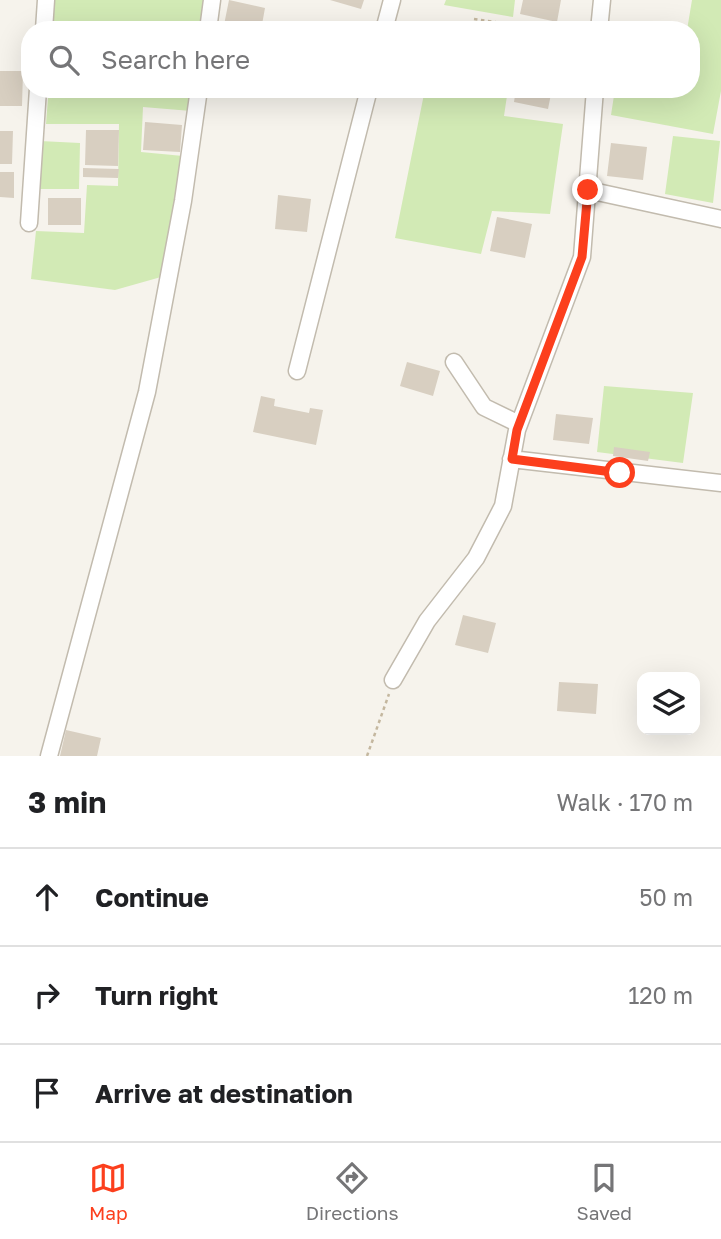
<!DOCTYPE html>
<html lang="en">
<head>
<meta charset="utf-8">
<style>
  :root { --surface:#fff; --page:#f2f2f2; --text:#202124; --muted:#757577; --line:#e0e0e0; --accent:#fc3f1d }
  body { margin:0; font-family:"Golos Text",sans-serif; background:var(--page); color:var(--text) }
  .controls { position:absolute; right:21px; bottom:21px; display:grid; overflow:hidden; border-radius:14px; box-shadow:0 7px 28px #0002 }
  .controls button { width:63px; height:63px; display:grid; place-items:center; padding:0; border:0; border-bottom:2px solid var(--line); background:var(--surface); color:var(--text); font:35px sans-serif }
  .stop { position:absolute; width:21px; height:21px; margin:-16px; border:5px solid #fc3f1d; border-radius:50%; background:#fff }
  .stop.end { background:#fc3f1d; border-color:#fff; box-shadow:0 2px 7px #0008 }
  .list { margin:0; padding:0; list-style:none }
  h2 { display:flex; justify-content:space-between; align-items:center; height:91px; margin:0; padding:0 28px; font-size:30px }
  h2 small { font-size:23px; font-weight:400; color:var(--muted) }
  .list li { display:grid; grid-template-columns:46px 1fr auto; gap:21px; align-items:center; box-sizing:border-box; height:98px; padding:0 28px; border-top:2px solid var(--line) }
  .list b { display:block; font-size:26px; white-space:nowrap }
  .list em { font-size:23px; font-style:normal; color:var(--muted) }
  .icon { flex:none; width:38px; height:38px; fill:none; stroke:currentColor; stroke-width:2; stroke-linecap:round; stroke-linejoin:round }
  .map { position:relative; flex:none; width:721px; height:756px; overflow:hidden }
  .search { position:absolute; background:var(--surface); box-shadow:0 7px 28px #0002; left:21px; right:21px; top:21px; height:77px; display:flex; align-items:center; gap:18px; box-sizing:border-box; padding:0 24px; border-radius:28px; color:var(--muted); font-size:26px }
  .sheet { height:385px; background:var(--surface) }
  nav { display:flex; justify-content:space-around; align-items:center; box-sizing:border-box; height:98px; border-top:2px solid var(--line); background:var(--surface); font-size:19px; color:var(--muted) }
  nav a { display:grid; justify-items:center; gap:4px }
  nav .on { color:var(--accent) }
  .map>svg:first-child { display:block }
</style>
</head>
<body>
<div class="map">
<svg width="721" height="756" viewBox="0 0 721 756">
  <rect width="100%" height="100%" fill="#f6f3ec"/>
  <path fill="#d2eab5" d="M54,0H205L201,30H53Z
    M446,0H515L513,17L444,5Z
    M692,0H721V91L713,134L611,115L615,89H691V30H687Z
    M122,89H194L191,111L143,107L141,152L183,156L161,277L115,290L31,279L36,231L84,233L87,185L118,186L119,124H46L48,98L121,95Z
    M425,89H508L504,116L563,124L550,214L492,211L481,254L395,238Z
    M673,136L720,141L713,203L665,194Z
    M40,141L80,143L79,189H40Z
    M604,386L693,393L683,463L597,452Z"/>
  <path fill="#d8cfc1" d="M229,0L265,8L261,30H223Z
    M330,0H364L361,9Z
    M523,0H561L557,22L520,14Z
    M473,23L505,28V30H472Z
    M0,71H23L22,106H0Z
    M52,89H86V92L52,93Z
    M516,89H552L548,109L514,102Z
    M145,122L182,125L180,152L143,150Z
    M86,130H119L118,166L85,165Z
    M0,131H13L12,164H0Z
    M611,143L647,147L643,180L607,176Z
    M83,168L119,169L118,178L83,177Z
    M0,172H14V198L0,197Z
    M278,195L311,199L307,232L275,229Z
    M48,198H81V225H48Z
    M497,217L532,224L525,258L490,251Z
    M407,362L440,371L433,396L400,386Z
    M261,396L275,399L274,406L309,413L310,408L323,410L316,445L253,432Z
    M556,414L593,418L589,444L553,440Z
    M614,447L650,452L648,461L613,456Z
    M463,615L496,623L488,653L455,645Z
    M559,682L598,684L596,714L557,711Z
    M66,730L101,738L97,756H60Z"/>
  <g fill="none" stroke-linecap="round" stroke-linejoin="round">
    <g stroke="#c2bbae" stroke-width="19">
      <path id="street" d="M44,30L46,0
        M208,30L212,0
        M384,30L392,0
        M599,30L602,0
        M588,190L721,219
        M29,223L38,89
        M454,362L484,407L519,424
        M297,371L369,89
        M511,459L721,483
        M393,680L427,621L476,558L503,506L517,430L582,257L595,89
        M49,756L147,392L183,201L199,89"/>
    </g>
    <path stroke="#c4b79f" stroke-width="2.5" stroke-dasharray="3.5 3.5" stroke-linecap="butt" d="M474,19L548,30
      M367,756L389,694"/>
    <use href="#street" stroke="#fff" stroke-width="16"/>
  </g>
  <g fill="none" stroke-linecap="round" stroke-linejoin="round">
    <path stroke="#fc3f1d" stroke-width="9" d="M588,190L582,257L517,430L512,459L620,473"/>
  </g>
</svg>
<div class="controls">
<button><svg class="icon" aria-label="layers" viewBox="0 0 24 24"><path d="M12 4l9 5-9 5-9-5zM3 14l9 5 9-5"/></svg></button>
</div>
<div class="stop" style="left:620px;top:473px"></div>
<div class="stop end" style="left:588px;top:190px"></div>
<div class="search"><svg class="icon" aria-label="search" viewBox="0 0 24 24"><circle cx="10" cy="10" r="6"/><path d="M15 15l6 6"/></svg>Search here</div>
</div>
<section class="sheet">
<h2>3 min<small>Walk · 170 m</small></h2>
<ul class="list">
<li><svg class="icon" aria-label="ahead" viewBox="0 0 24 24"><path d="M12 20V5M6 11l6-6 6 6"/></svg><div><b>Continue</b></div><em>50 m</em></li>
<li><svg class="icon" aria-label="right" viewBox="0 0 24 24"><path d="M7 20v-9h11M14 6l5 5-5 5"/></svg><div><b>Turn right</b></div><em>120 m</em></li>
<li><svg class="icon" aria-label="arrive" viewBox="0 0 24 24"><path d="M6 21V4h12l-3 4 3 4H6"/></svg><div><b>Arrive at destination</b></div></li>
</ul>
</section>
<nav>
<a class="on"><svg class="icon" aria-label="map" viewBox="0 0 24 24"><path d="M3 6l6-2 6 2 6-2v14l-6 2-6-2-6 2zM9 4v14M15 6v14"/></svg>Map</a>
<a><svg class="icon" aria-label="directions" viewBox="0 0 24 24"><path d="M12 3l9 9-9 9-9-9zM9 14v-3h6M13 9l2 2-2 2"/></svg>Directions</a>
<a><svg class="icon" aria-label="saved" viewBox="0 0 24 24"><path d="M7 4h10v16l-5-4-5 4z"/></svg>Saved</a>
</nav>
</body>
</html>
